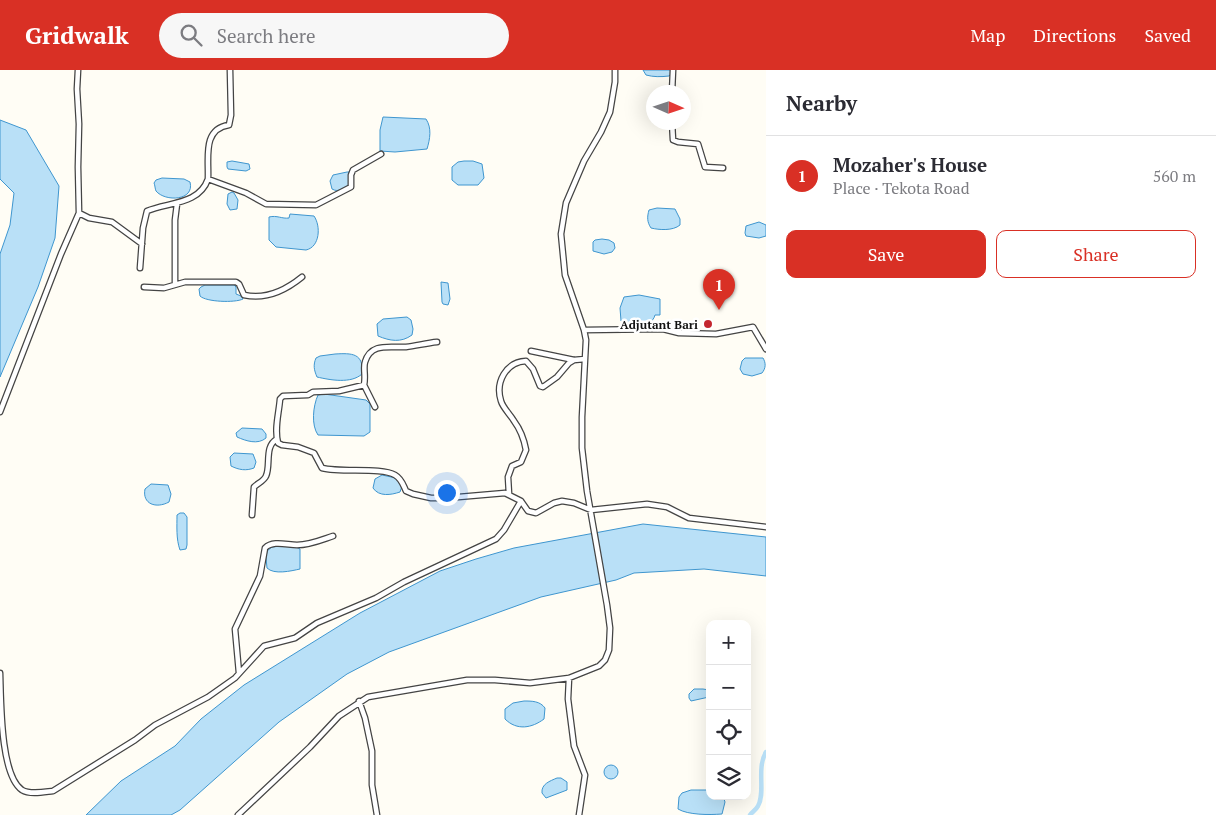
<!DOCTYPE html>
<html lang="en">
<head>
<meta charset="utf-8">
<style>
  :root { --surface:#fff; --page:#f7f7f7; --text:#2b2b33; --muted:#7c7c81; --line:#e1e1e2; --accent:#d93025 }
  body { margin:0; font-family:"PT Serif",serif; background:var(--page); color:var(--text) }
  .controls { position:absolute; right:15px; bottom:15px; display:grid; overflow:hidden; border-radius:10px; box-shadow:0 5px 20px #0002 }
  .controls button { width:45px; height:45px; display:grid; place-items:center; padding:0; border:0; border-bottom:1px solid var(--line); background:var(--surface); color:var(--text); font:25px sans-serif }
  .compass { position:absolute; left:646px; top:15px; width:45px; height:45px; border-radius:50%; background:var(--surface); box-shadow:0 5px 20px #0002; rotate:93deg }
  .you { position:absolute; left:446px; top:422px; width:18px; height:18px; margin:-12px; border:4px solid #fff; border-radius:50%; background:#1a73e8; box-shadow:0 0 0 8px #1a73e833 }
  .badge { display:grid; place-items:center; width:32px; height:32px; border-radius:50%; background:var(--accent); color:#fff; font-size:16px; font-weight:700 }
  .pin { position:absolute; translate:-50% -41px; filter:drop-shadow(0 1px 2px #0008) }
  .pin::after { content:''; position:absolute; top:26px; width:18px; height:15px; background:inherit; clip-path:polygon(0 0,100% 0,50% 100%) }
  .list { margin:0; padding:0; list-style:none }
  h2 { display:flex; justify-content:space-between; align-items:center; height:65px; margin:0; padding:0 20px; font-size:21px }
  h2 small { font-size:16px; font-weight:400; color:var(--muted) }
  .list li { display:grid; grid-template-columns:32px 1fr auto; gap:15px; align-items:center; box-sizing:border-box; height:80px; padding:0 20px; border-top:1px solid var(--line) }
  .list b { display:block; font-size:19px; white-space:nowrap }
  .list p { margin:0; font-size:16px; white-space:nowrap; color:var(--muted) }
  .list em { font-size:16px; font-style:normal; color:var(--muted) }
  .actions { display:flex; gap:10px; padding:15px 20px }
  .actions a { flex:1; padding:11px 0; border:1px solid var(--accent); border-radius:10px; text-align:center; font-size:18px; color:var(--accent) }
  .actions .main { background:var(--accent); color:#fff }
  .icon { flex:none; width:28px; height:28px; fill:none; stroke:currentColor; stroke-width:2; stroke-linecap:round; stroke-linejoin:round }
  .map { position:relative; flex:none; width:766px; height:745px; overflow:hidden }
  header { display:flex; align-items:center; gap:30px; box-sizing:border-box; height:70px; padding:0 25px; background:var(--accent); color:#fff }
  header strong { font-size:24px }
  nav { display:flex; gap:28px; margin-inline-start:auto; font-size:18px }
  .search { width:350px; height:45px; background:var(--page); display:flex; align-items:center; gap:12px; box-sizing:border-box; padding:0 18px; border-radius:28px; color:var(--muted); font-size:19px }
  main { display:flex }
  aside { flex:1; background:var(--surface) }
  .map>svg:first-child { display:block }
</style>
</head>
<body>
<header>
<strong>Gridwalk</strong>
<div class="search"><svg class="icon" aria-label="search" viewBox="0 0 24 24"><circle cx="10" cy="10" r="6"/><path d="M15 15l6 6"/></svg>Search here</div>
<nav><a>Map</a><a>Directions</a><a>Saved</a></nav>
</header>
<main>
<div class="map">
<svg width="766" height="745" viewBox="0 0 766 745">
  <rect width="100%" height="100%" fill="#fffdf5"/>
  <path fill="#b9e0f7" stroke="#3f96cf" d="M643,0H672V3L669,6C661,7 653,7 646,5Z
    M383,47L426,49C432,58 430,69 427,79L395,82L380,81V60Z
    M0,50L26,60L59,116L55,168L38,217L0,307V184L10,155L14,123L0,109Z
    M232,91L249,94L250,99L246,101L228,99L227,97V92Z
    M464,91H473L482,94L484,108L478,115H458L452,110V97L458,92Z
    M347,102H349V115C343,118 339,123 332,119L330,111L333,105Z
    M162,108L184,109L190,112C195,131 165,132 156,121C155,119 155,115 154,113L156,110Z
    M232,122L234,123L238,130L237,139L230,140L227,134L228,124Z
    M657,138L675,139L680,149V155C673,161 659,160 651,158C647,152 647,147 649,140Z
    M290,144L314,146C321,156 320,177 306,180L276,177L269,170V147C277,145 282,149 289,148Z
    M759,152L766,155V166L759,168L746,166L745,163L746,156Z
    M602,169L609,170L614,173L615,178L612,182L604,184L593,181V172L595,170Z
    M441,212L448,213L450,229L448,235L443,234L442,232Z
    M205,215H234L236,217V224L241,226L243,229C235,233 206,232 200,226L199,219L201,217Z
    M639,225L660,229V245H655C652,258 630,257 621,251L620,238L624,227Z
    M407,247L411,250L413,259L412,265C401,273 390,271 378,266L377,254L383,249Z
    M335,284C352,283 364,283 362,304C351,314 330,310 317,307C314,300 313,295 316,288L320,286Z
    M745,288H763C766,293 766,298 762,303L752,306L743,304L740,299L742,291Z
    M324,324L366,330L370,334V362L364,366L318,365C311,355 313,336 318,325Z
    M242,358L262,359L266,364V368C258,375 246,371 237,367L236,363Z
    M234,383L253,384L256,392L254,398C246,401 239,400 231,396L230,387Z
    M382,405L396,408L402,416L400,422C391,425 379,427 373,418L375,409Z
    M151,414L168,415L171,424L169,432C156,439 142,434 145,419Z
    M180,443H184L187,447V475L186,479L180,480C176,469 177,456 177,445Z
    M643,454L766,467V506L704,499L634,503L616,510L541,527L389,582L347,604L279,652L180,740L171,745H86L121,711L175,676L201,649L244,615L360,543L440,501L476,489L514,478Z
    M279,476L296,477L300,479V499C291,501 274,505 267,498L266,488L267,481L272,477Z
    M694,619H703L709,620V627L691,631L689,628V624Z
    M524,631C532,631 540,631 545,638L544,649C532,658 517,661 505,649V639L513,633Z
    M604 702a7 7 0 1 1 14 0a7 7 0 1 1-14 0Z
    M557,708H561L567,712V720L546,728L542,723C541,714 550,711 557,708Z
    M691,720H710V726H723L725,732L722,744C709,745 688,745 678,739L679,727L682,723Z"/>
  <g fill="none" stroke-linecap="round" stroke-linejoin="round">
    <path stroke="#b9e0f7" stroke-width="4.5" d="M750,745C752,742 756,740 758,736C766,722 756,699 766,682"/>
    <g stroke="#444" stroke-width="7">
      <path id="street" d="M78,0L77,19L79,54L78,97L79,143L89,148L112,152L142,174
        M672,22L673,0
        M672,52L673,70L678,72L698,74L705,97L723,98
        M208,109L246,123L266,134L316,135L351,117V105L353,100L381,84
        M140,198L143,158L147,141C168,132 199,135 208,109C209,88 202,59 229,55L231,45L230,0
        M175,214V150L177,134
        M144,217L164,218L185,212H236L239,214L244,225C266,230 286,220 302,207
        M584,260L663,259L679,263L716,264L753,257L766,279
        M437,272C426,273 416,276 406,277C390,278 371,272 365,292C363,298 366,306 364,315L339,321L313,322L308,325L283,326L280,329C279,343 274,359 278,373L282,375L298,377L314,383L322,398C341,403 381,397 395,405C402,409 403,415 406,421L413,424L431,428H447L505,423L521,431L528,441L536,443L554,433L562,431L574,433L591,440L647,434L667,437L689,448L766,457
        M531,281L574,290L585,289
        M364,315L375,337
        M0,342L61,184L79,143
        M509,424L508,407L512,396L521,392L526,380C524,369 520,359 514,351C510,344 503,338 501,331C495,312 506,292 526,291L533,299L540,316L543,317L557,307L569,293L574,290
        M252,445L254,417C258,413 264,411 266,406C271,395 264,376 277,369
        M0,603C1,629 0,705 22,720C30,725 44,722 53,721L135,670L155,655L208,627L235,608L264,576L295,568L317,553L376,528L404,512L496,469L504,460L521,431
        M239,603L235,559L260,506L265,478C273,470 287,475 297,475C310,475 321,470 333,466
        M569,608L568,629L574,676L585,705L579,745
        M359,631L365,648L372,681V715L377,745
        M238,745L310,677L339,646L368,627L467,610H495L530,613L569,608L599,596L605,590L609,580L610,558L607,535L587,421L582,378V347L586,270L584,260L565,205L561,164L566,133L584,91L601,62L610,42L615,12V0"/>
    </g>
    <use href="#street" stroke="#fff" stroke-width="4.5"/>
  </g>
  <circle fill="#c4262e" stroke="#fff" stroke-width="2" cx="708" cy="254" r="5"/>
  <g text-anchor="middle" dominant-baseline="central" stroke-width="5" stroke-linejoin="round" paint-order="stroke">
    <g font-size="12" font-weight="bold" fill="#111" stroke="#fff" text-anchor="end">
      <text x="698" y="254">Adjutant Bari</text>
    </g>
  </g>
</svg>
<div class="controls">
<button>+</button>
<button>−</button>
<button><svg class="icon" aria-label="locate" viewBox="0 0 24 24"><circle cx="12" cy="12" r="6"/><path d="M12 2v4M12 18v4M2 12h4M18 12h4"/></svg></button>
<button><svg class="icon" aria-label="layers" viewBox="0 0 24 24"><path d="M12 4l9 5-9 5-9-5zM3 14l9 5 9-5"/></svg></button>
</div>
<svg class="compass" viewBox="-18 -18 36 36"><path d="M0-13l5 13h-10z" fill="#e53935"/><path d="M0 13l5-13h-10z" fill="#7c7c81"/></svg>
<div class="you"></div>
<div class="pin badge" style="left:719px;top:240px">1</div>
</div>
<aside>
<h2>Nearby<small></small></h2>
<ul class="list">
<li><span class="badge">1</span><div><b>Mozaher's House</b><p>Place · Tekota Road</p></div><em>560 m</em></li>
</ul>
<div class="actions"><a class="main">Save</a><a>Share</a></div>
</aside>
</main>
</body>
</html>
